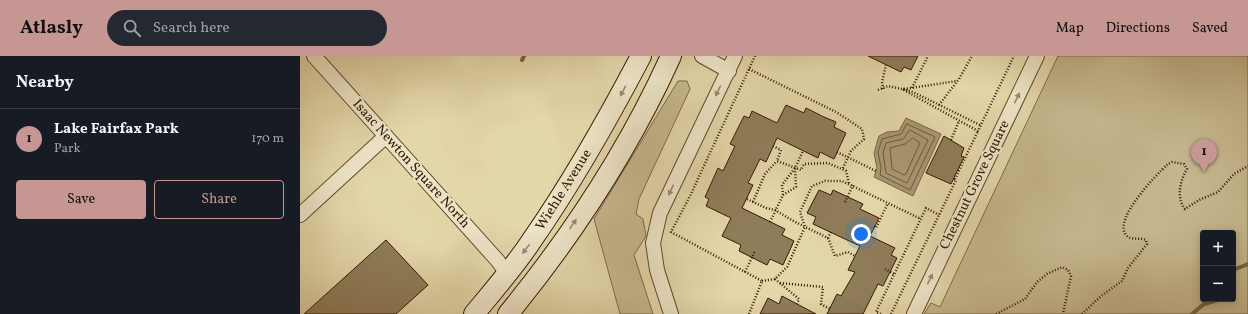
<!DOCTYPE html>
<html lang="en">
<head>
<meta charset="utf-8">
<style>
  :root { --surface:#171b24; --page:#242831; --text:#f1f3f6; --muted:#9ea1a6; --line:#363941; --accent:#c59692 }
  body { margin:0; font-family:Vollkorn,serif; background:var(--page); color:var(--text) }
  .controls { position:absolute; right:12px; bottom:12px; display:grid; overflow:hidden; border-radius:4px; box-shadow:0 2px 10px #0003 }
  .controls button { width:36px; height:36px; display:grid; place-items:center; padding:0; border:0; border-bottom:1px solid var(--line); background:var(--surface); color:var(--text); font:20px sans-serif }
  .you { position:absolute; left:561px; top:178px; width:14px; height:14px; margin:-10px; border:3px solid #fff; border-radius:50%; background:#1a73e8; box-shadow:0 0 0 6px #1a73e833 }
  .badge { display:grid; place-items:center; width:26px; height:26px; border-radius:50%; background:var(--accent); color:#111; font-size:13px; font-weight:700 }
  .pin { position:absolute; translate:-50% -33px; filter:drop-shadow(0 1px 2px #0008) }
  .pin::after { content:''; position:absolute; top:21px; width:14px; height:12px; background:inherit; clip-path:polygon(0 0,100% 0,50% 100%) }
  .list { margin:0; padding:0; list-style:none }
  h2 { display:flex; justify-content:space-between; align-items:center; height:52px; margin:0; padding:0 16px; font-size:17px }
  h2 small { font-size:13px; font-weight:400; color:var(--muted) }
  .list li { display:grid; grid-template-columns:26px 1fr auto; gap:12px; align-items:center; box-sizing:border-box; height:60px; padding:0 16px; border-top:1px solid var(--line) }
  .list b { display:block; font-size:15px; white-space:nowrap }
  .list p { margin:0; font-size:13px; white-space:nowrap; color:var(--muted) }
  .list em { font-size:13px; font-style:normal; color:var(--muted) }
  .actions { display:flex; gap:8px; padding:12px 16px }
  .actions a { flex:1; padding:9px 0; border:1px solid var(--accent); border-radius:4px; text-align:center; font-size:14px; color:var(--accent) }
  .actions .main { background:var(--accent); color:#111 }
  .icon { flex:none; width:22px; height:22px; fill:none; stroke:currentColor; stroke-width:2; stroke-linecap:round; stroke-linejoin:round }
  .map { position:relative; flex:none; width:948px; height:258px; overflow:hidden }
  header { display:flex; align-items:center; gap:24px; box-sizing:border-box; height:56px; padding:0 20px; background:var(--accent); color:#111 }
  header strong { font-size:19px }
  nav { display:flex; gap:22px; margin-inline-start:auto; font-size:14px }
  .search { width:280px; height:36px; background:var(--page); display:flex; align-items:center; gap:10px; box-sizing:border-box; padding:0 14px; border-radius:22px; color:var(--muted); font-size:15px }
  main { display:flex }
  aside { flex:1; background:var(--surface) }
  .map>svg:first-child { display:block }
</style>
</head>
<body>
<header>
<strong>Atlasly</strong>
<div class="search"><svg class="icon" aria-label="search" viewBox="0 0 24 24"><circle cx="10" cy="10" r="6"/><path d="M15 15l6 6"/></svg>Search here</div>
<nav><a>Map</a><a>Directions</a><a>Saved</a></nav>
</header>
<main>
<aside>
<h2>Nearby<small></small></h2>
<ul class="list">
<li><span class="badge">1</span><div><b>Lake Fairfax Park</b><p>Park</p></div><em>170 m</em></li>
</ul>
<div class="actions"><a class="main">Save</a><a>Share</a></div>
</aside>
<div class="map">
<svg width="948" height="258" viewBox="0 0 948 258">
  <rect width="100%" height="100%" fill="#e3d6a9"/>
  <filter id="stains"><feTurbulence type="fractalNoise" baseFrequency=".005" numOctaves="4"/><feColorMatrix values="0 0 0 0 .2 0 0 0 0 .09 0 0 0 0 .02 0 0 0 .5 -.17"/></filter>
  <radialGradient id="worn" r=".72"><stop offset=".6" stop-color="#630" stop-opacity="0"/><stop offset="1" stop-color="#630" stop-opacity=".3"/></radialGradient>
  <path fill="#c5b68d" stroke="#7c6848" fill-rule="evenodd" d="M758,0H948V258H624L631,247L640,251ZM903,177H933V243H903Z
    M378,25H387L390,33L339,143L336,158L343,163L346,180L334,199L353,258H320L294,163Z"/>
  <path fill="#a89671" stroke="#7a6445" d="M606,62L641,78L613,140L574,121L577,112L574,97L579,80L587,76L599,75Z"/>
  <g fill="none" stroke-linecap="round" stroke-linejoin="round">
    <path stroke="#6e583a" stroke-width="1" d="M607,68L635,81L610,134L580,119L581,112L578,96L582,83L601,78Z
      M610,74L628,84L607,127L586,117L583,96L586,87L603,83Z
      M613,82L620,87L606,118L604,119L592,113L590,92L605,88Z"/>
    <path stroke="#7a6445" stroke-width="4" d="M222,4L224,0
      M933,214L948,208
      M892,258L904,248L921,243"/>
  </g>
  <path fill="#8f7c59" stroke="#341a03" d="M568,0H618L611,14L604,11L601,16Z
    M486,49L504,57L506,52L524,61L536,66L534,71L546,77L534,103L520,96L518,102L477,82L466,106L460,103L448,127L453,129L442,152L485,173L482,179L494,185L483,209L470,203L467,209L439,195L441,189L422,180L431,162L406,150L409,143L405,141L418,112L423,115L435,90L430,88L444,60L449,62L452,55L477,67Z
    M644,80L664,92L661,100L664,101L651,128L626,117Z
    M519,134L531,139L533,134L563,148L560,153L579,162L570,180L595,192L591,199L597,202L583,230L578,228L563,258H527L537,238L541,240L555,216L548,214L560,190L513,168L516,161L507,157Z
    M86,184L128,229L96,258H4Z
    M482,240L497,248L516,258H460L468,242L479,248Z"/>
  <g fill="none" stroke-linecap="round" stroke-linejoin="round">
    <g stroke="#60492c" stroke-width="16">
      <path id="street" d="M14,0L198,205L207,218
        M402,0L429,15
        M0,159L86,80
        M371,258L357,214L353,187L360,157L435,0
        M614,258L737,0"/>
    </g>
    <g stroke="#341a03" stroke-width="22">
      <path id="secondary" d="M174,258C194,234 215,210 232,184C273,125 308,63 341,0
        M208,258C271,181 330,91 371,0"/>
    </g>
    <path stroke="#341a03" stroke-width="2.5" stroke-dasharray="1 2" stroke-linecap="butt" d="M449,13L536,56L562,73L564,83L551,95L542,114
      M612,32L628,0
      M583,33L582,26L586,9
      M603,33L613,36L680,69
      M604,33L657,25
      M578,34L588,30L602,33L678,75L714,0
      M639,49L659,23L672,0
      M651,84L659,65
      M473,90L481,94L477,105L501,114L504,108L528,107L546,115L549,127
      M537,96L576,115
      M483,139L496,131L495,112
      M447,143L466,152L475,154L495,166L528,182L531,176
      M453,146L465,118L477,105
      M545,146L553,129
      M470,166L483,139L482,129L495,112L503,95
      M574,171L576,172L588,147
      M528,182L535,200L548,196L555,200
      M585,213L594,218
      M445,216L455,195
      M475,223L499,243L497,248
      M462,225L475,223L487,211L505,171L500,156L512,130L525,125H542L621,163
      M480,227L523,231L521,248L530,253
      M449,258L462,225L371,176L390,140L455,0
      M581,258L576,256L626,152L639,159
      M591,258L656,124L655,123L678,75
      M696,258L725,243L737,226L747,218L762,211L768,214L771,220L763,258
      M782,258L801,240L822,225L828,212L847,188L846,184C839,181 831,185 826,179C813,163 856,119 868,108L872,106L884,108L887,113C880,125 876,142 885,153L899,144L918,136L934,118L948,110"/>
    <use href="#street" stroke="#ede4c7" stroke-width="14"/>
    <use href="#secondary" stroke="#ede4c7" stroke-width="20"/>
  </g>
  <defs><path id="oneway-solid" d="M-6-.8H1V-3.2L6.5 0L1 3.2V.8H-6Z"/></defs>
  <g fill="#9a896f">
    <use href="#oneway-solid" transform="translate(323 35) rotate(118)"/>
    <use href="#oneway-solid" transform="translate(418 35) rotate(116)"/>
    <use href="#oneway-solid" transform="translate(717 42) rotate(-64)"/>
    <use href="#oneway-solid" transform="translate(371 134) rotate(115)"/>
    <use href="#oneway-solid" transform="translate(273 168) rotate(-56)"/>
    <use href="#oneway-solid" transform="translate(226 193) rotate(127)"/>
    <use href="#oneway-solid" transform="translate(630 223) rotate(-64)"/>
  </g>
  <g text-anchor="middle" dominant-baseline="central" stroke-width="4" stroke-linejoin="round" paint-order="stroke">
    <g font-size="14" fill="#341a03" stroke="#ede4c7">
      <text transform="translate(111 108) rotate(48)">Isaac Newton Square North</text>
      <text transform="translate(675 129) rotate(-64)">Chestnut Grove Square</text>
      <text transform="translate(264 134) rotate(-58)">Wiehle Avenue</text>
    </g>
  </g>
  <rect width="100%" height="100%" filter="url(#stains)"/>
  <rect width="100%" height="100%" fill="url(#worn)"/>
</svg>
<div class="controls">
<button>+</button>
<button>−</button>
</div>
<div class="you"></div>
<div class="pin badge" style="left:904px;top:116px">1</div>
</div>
</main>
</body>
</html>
